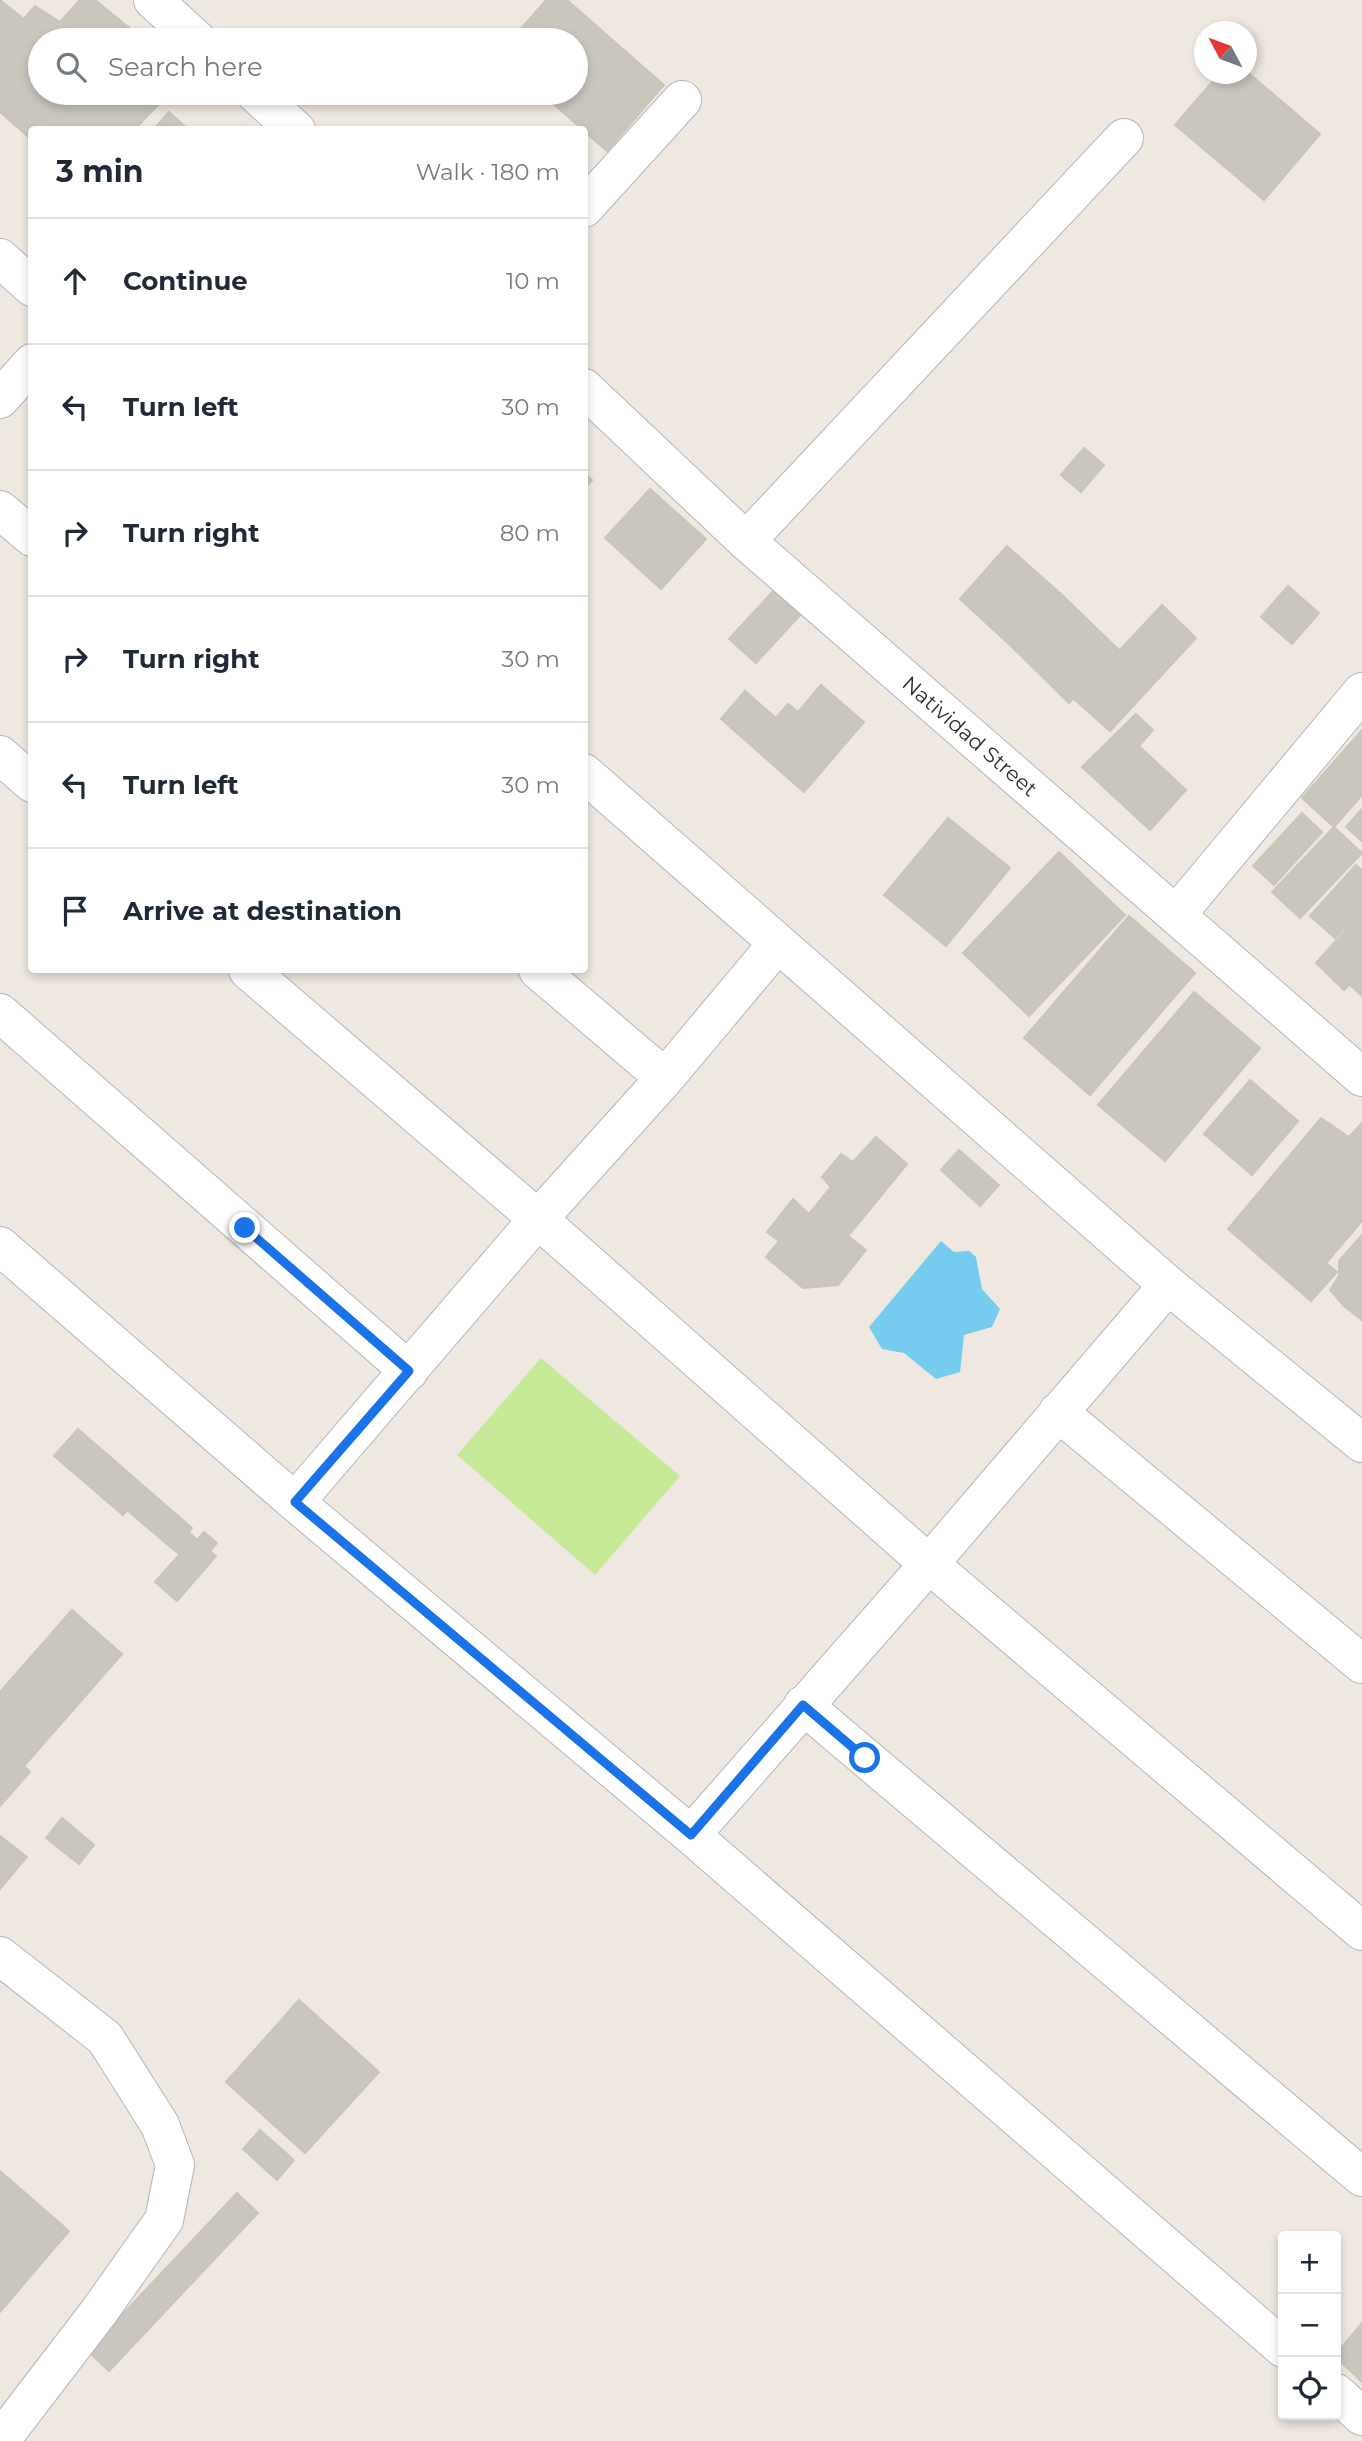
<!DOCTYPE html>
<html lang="en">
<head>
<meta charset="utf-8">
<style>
  :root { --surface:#fff; --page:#f2f2f3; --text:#1f2937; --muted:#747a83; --line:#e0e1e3 }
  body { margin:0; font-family:Montserrat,sans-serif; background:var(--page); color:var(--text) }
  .controls { position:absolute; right:21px; bottom:21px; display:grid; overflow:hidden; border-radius:7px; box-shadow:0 4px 10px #0003 }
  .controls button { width:63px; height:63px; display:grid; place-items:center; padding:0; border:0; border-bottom:2px solid var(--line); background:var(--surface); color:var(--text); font:35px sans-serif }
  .compass { position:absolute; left:1194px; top:21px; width:63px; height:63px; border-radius:50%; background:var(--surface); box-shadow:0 4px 10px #0003; rotate:311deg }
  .stop { position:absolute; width:21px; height:21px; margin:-16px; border:5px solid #1a73e8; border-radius:50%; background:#fff }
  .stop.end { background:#1a73e8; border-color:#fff; box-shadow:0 2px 7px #0008 }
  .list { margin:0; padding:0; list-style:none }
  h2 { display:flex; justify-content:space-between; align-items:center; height:91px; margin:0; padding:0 28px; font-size:30px }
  h2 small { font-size:23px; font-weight:400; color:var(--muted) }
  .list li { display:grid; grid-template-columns:46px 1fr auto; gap:21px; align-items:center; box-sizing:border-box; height:126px; padding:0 28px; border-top:2px solid var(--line) }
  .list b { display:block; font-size:26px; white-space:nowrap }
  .list em { font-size:23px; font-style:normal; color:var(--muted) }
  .icon { flex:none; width:38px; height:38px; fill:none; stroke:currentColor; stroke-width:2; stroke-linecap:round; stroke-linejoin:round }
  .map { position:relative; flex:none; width:1362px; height:2441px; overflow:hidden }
  .search { position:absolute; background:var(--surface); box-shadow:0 4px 10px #0003; left:28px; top:28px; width:560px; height:77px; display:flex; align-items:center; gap:18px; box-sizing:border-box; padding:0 24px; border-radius:38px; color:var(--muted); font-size:26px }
  .panel { position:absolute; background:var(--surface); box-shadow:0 4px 10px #0003; left:28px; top:126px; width:560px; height:847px; border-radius:7px }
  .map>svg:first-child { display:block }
</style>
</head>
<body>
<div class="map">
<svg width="1362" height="2441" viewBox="0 0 1362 2441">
  <rect width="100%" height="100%" fill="#eee8e0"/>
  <path fill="#c7ea99" d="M541,1358L680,1476L595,1575L457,1455Z"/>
  <path fill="#75ccee" d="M941,1241L954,1252L969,1251L976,1257L982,1289L1000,1309L992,1327L964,1335L960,1372L936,1379L904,1353L882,1349L869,1327Z"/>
  <path fill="#cac6be" stroke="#cac4b9" stroke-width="2" d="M0,0L24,19L35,6L60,22L80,0H95L132,30L126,40H40V93H158L165,98L134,130H32V140L0,112Z
    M546,0H567L664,85L607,151L541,93H576V40H511Z
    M1246,71L1320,134L1264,200L1175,125L1219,74H1246Z
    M169,112L189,130H153Z
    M1084,448L1104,465L1081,492L1061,475Z
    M584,473L592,480L584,489Z
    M650,489L706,539L661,589L605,538Z
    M1007,546L1060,593L1011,646L960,599Z
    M1288,586L1319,613L1292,644L1261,617Z
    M776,588L802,613L756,663L729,639Z
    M1060,593L1119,650L1069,703L1011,646Z
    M1162,605L1196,638L1110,731L1074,699Z
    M821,685L864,722L804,792L721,719L745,691L776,718L788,704L798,712Z
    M1136,714L1153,730L1139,746L1186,790L1150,830L1082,767Z
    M1362,730V795L1334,827L1302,798Z
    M1362,809V841L1346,827Z
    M1302,813L1322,832L1274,885L1253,866Z
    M948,818L1010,868L946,946L884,895Z
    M1334,827L1362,853L1300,918L1272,892Z
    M1059,852L1125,915L1029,1016L963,953Z
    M1356,865L1362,870V909L1335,938L1310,916Z
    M1362,912V972L1344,990L1316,963Z
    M1129,916L1195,973L1090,1095L1024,1038Z
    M1362,971V996L1348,983Z
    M1194,992L1260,1048L1165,1161L1098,1105Z
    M1250,1080L1298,1121L1252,1175L1204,1134Z
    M1321,1118L1349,1137L1362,1123V1221L1326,1263L1337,1272L1311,1301L1228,1229Z
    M876,1137L907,1164L848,1236L866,1250L838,1285L803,1288L766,1257L779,1241L767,1232L793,1199L809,1214L831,1187L822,1177L841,1154L853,1162Z
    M959,1150L999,1185L980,1206L941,1170Z
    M1362,1235V1320L1344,1306L1330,1290L1339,1276V1261Z
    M78,1429L146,1488L123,1515L54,1456Z
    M147,1489L192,1528L174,1550L128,1511Z
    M188,1531L197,1540L204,1532L217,1543L210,1551L216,1556L177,1601L155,1582L180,1554L174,1550Z
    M72,1610L122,1654L24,1766L30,1772L0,1806V1692Z
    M62,1818L94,1845L79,1864L46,1838Z
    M0,1836L27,1857L0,1889Z
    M299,2000L379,2072L305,2153L226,2082Z
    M260,2130L294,2160L277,2180L243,2149Z
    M0,2171L69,2231L0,2312Z
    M237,2193L258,2213L109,2371L88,2351Z
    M1362,2323V2382L1336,2357V2354Z"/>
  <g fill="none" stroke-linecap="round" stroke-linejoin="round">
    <g stroke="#b3b6c0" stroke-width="40">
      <path id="minor" d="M153,0L197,40
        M255,93L296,130
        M584,208L682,100
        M0,258L32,287
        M584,388L746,541L1362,1077
        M0,399L32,363
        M0,510L32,537
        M746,541L1124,138
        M0,755L32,783
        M584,773L1168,1285L1362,1443
        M1176,915L1362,692
        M248,970L538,1219L929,1564L1362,1931
        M538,970L665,1078
        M0,1013L409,1371
        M0,1246L295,1502L691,1835L1283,2348
        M1058,1412L1362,1664
        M295,1502L538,1219L665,1078L778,943
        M803,1705L1362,2177
        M691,1835L929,1564L1168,1285
        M0,1956L105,2038L160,2125L175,2165L164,2220L98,2313L0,2441
        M1336,2393L1362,2416"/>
    </g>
    <use href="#minor" stroke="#fff" stroke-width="38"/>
  </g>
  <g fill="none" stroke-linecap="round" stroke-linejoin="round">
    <path stroke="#1a73e8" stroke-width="9" d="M245,1228L409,1371L295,1502L691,1835L803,1705L865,1758"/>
  </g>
  <g text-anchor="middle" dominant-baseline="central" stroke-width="7" stroke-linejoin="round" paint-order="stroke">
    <g font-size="21" fill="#2d2d2d" stroke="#fff">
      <text transform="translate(970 736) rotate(41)">Natividad Street</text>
    </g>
  </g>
</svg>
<div class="controls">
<button>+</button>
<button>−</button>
<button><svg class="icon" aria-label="locate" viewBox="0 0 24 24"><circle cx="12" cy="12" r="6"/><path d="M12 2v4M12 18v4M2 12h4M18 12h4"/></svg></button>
</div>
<svg class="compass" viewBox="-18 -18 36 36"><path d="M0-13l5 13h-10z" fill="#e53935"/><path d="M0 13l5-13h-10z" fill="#747a83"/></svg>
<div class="stop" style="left:865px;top:1758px"></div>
<div class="stop end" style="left:245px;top:1228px"></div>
<div class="search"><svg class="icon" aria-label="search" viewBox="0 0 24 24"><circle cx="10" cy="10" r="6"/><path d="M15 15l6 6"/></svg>Search here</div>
<section class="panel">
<h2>3 min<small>Walk · 180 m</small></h2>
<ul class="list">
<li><svg class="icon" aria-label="ahead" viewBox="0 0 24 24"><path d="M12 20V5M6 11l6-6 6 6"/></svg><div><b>Continue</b></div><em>10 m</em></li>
<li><svg class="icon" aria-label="left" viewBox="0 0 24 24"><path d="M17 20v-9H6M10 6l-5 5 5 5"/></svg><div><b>Turn left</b></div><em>30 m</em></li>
<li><svg class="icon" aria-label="right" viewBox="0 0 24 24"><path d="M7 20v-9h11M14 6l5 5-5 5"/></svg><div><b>Turn right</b></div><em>80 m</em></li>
<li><svg class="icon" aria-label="right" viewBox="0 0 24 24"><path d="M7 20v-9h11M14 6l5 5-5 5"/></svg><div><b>Turn right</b></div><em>30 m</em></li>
<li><svg class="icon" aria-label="left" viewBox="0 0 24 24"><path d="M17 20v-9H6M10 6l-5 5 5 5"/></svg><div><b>Turn left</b></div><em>30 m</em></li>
<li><svg class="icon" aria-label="arrive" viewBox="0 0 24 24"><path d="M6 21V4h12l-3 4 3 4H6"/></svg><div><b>Arrive at destination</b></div></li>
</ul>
</section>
</div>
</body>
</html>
